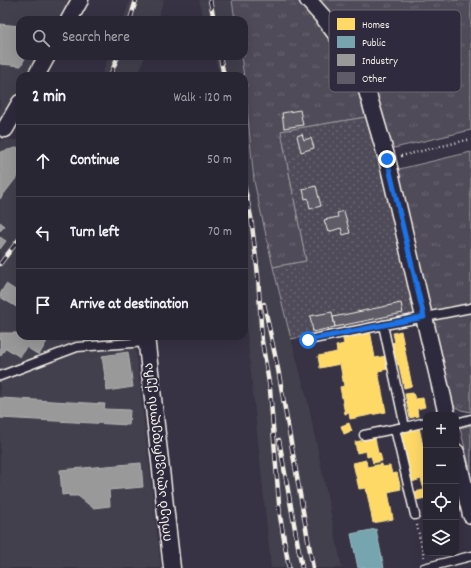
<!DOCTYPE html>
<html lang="en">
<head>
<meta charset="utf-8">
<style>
  :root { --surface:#292633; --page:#312e3b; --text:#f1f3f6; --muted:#a5a5ac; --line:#45434e }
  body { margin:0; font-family:Dekko,"Noto Sans Georgian",sans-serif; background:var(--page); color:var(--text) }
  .controls { position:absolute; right:12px; bottom:12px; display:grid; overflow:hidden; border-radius:8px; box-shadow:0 4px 16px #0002 }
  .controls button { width:36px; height:36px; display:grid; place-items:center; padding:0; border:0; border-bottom:1px solid var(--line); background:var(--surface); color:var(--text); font:20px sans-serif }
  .stop { position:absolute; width:12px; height:12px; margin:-9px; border:3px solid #1a73e8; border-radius:50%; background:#fff }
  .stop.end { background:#1a73e8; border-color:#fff; box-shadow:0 1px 4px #0008 }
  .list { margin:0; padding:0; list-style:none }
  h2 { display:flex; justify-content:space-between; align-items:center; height:52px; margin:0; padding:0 16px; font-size:17px }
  h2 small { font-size:13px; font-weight:400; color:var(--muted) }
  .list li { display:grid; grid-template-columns:26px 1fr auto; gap:12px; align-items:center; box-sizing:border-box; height:72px; padding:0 16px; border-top:1px solid var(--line) }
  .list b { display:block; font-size:15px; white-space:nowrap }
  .list em { font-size:13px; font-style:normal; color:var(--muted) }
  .icon { flex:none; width:22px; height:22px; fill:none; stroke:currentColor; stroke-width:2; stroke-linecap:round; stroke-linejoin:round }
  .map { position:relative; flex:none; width:471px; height:568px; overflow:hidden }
  .search { position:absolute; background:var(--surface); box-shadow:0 4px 16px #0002; left:16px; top:16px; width:232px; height:44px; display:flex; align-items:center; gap:10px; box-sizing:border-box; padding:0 14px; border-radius:12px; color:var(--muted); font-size:15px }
  .panel { position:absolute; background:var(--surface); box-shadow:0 4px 16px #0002; left:16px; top:72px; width:232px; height:268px; border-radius:12px }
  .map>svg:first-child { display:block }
</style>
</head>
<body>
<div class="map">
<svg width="471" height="568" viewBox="0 0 471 568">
  <defs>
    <pattern id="grass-tufts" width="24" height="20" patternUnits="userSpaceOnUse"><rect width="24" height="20" fill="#504b59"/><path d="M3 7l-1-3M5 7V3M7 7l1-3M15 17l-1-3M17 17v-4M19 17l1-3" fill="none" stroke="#6a6571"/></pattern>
    <pattern id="park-dots" width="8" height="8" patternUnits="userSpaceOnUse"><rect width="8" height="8" fill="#504b59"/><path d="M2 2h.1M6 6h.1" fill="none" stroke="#6a6571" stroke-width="1.8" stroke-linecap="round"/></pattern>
  </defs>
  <rect width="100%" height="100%" fill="#373244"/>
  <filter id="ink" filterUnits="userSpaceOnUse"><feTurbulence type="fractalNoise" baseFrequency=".025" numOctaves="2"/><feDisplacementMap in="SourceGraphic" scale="8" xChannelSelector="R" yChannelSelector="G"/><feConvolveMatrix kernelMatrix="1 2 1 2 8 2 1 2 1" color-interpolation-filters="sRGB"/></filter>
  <g filter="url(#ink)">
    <path fill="#433f4e" d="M0,0H70L59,20H20V56H39L28,76H20V91L2,124H0Z
      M130,0H164L157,20H123Z
      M199,0H232L235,20H204Z
      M109,56H145L138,76H101Z
      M214,56H241L244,77L254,181L275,277L308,402L342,568H271L244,306V76H220Z
      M7,140H20V336H134L161,568H0V141Z"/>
    <path fill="url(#grass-tufts)" stroke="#a29ea0" d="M232,0H297L345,56L355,78L366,117L281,131L306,261L273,267L254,181L244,77L241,56H244V20H235Z
      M315,0H471V130L390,149L369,68L355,42L335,23Z
      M471,152V412L461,410L454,406L395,170Z
      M471,425V473L460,428Z"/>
    <path fill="url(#park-dots)" stroke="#a29ea0" d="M366,117L420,313L291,339L273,267L306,261L281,131Z"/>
    <path fill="#ffd966" stroke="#fce08d" d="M370,330L375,358L386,356L388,369L378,371L386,412L350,419L349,413L345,414L340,387L344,386L340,364L320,368L318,356L337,352L336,346L344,344L342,335Z
      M401,331L412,386L404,388L399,365H398L396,357L395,358L392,343L395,342L393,333Z
      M413,393L415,399L423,398L425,407L417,409L418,416L410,418L405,394Z
      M349,423L352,431L344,434L341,426Z
      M419,427L423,446L426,445V498L416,500L414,492L424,490L421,479L412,482L400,432Z
      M375,438L378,453H380L382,461L373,463L371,456L367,457L366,451L357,453L355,442Z
      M366,460L367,467L382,464V467L390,466L392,474L397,473L401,489L388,492L393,519L373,523L366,488L359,489L353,463Z"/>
    <path fill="#76a5af" stroke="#9cbcc0" d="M376,529L384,568H358L351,534Z"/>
    <path fill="#999" stroke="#b4b3b1" d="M0,24L20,26V56H26L21,66L0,64Z
      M20,147V173L0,199V152Z
      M0,222L5,226L0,231Z
      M0,237L6,241L0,249Z
      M6,284L20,293V309L0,297V294Z
      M0,333H20V336H50L39,355L26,347L20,357L6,348L0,356Z
      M128,352L133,387L107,391L102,356Z
      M0,398L105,404L104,409L130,410L129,425L0,418Z
      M141,463L143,487L109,490L110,506L93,508L78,496H69V494L62,495L60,470Z"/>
    <path fill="#5f5c67" stroke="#f4f1e8" d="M300,110L303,125L284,128L282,113Z
      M302,134L304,140L311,138L314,148L301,152L297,136Z
      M316,186L321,206L310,209L308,198L305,199L303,189Z
      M344,211L350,233L343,235L341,228L328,232L324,220L338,217L337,213Z
      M401,303L403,313L335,327L333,317Z
      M332,312L335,327L313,332L310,316Z"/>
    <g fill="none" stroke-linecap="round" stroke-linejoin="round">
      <g stroke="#f4f1e8" stroke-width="11">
        <path id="service" d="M383,325L405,427L426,422
          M308,340L471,308
          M0,376L77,347L147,342
          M456,423L471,419
          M395,429L415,515
          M364,435L399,428
          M424,568L471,556"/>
      </g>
      <g stroke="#f4f1e8" stroke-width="19">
        <path id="minor" d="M308,0L324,18L345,46L363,77L387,159L447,415
          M69,20L80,0
          M36,76L47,56
          M5,129L20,103
          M146,336L172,568
          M456,452L471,515"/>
      </g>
      <path stroke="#f4f1e8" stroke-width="2.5" stroke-dasharray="1 3" stroke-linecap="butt" d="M401,156L471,139
        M417,525L424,557"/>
      <use href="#service" stroke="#2f2a3d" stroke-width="8"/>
      <use href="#minor" stroke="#2f2a3d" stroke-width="16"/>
      <g stroke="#f4f1e8" stroke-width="4.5">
        <path id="rail" d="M210,0L214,20
          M130,20L136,0
          M220,56L224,76
          M110,76L118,56
          M244,184L251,217L258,275L262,341L270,389L280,516L289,568
          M0,264L20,238
          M264,304L278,369L313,568
          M279,440L302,568"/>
      </g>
      <use href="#rail" stroke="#2f2a3d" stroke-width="3" stroke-dasharray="9" stroke-linecap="butt"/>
    </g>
  </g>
  <g fill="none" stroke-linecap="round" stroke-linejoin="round" filter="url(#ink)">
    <path stroke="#1a73e8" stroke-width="5" d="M308,340L424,317L387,159"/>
  </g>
  <g text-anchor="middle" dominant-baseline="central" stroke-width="4" stroke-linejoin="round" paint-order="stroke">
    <g font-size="13" fill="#f4f1e8" stroke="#2f2a3d">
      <text transform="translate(159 452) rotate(-96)">იოსებ ალავერდელის ქუჩა</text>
    </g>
  </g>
  <rect x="329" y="10" width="132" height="82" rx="6" fill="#2f2a3d" stroke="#6a6670" stroke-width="1"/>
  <rect x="337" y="18" width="18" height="12" fill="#ffd966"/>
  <rect x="337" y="36" width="18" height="12" fill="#76a5af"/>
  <rect x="337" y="54" width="18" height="12" fill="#999"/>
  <rect x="337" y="72" width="18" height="12" fill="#5f5c67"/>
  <g font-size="11" fill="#f4f1e8">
    <text x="362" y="28">Homes</text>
    <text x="362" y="46">Public</text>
    <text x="362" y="64">Industry</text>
    <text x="362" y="82">Other</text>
  </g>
</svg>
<div class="controls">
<button>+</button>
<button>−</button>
<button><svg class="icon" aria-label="locate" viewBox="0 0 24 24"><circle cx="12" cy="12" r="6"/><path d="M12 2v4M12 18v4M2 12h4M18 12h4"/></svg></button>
<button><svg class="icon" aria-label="layers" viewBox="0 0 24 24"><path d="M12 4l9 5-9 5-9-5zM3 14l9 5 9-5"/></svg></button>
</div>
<div class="stop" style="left:308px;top:340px"></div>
<div class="stop end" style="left:387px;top:159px"></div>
<div class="search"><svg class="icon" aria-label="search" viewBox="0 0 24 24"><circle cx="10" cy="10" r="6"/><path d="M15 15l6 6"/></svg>Search here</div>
<section class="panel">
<h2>2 min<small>Walk · 120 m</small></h2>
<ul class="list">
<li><svg class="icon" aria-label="ahead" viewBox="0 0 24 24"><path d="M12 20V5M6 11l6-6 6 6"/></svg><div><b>Continue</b></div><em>50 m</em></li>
<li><svg class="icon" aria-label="left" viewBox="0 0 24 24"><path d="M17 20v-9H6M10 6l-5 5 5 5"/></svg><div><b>Turn left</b></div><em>70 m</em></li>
<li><svg class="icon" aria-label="arrive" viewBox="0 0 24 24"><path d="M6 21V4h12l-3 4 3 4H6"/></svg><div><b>Arrive at destination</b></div></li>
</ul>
</section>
</div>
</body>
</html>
